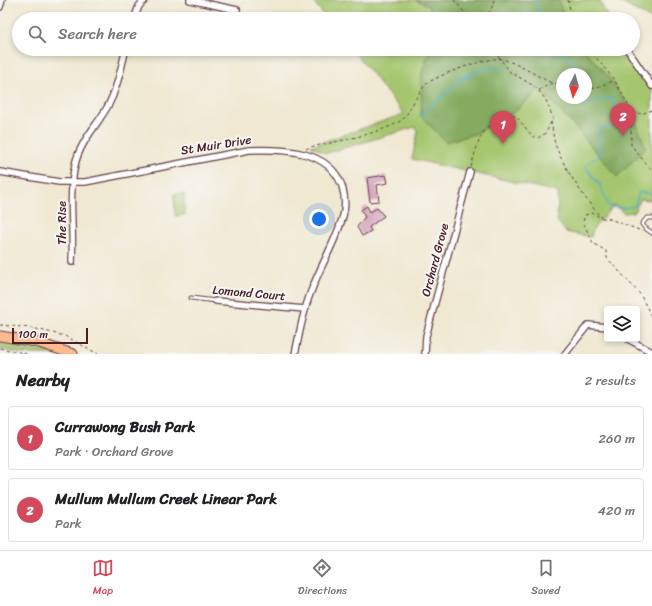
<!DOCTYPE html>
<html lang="en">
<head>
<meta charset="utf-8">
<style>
  :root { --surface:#fff; --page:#f6f6f6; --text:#202124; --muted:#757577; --line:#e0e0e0; --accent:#d1495b }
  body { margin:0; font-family:Sriracha,sans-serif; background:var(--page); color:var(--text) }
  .controls { position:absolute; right:12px; bottom:12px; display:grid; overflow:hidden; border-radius:4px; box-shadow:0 2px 6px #0003 }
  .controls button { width:36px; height:36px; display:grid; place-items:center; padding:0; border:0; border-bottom:1px solid var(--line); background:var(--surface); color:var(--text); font:20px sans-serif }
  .compass { position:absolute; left:556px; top:68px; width:36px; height:36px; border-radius:50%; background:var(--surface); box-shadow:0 2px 6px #0003; rotate:185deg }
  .scale { position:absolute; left:12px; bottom:10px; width:76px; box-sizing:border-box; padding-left:4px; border:2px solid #4a1f2b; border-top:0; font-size:11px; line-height:14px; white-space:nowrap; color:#4a1f2b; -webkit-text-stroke:3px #f6f6f2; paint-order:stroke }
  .you { position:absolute; left:319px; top:219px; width:14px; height:14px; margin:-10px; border:3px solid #fff; border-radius:50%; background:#1a73e8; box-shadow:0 0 0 6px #1a73e833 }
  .badge { display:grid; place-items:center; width:26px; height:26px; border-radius:50%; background:var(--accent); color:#fff; font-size:13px; font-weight:700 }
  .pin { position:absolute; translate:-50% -33px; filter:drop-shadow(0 1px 2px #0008) }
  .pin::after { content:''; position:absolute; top:21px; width:14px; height:12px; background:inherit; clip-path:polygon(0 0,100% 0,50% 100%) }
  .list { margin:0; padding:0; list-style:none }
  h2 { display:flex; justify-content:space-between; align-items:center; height:52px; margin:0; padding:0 16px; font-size:17px }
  h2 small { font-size:13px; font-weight:400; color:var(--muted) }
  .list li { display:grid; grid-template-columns:26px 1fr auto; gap:12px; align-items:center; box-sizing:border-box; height:64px; margin:0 8px 8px; padding:0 8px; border:1px solid var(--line); border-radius:4px }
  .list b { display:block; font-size:15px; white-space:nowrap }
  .list p { margin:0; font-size:13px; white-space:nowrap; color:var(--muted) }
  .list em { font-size:13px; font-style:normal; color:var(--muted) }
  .icon { flex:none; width:22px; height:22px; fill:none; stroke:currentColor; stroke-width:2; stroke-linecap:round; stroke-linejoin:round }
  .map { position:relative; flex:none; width:652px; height:354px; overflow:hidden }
  .search { position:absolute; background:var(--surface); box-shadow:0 2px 6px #0003; left:12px; right:12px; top:12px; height:44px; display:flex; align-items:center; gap:10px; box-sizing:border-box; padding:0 14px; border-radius:22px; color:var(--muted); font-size:15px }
  .sheet { height:196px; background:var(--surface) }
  nav { display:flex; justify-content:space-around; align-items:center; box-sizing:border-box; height:56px; border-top:1px solid var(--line); background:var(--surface); font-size:11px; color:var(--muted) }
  nav a { display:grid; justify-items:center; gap:2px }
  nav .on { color:var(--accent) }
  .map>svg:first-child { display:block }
</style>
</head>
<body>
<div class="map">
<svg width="652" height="354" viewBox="0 0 652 354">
  <rect width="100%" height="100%" fill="#f6f6f2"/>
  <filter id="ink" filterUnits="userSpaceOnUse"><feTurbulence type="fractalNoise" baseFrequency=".025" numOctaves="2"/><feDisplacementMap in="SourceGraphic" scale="8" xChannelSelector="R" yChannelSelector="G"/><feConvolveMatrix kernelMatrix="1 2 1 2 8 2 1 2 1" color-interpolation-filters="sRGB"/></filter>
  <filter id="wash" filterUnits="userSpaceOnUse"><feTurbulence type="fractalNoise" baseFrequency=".012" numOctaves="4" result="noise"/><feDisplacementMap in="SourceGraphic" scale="16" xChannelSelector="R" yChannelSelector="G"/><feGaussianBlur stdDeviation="0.9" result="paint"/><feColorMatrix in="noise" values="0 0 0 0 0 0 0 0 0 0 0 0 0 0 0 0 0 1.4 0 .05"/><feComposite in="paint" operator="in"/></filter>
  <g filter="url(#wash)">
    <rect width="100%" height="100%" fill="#f0e8d1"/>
    <path fill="#a5c66e" stroke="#78724c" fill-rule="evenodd" d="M312,0H601L600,2L609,19H327Z
      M616,0H652V19Z
      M352,49H624L652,90V200L641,199L634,212L624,213L614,205L593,229L591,237L566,232L557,221L558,192L412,159L418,131L415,127L327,153L311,146L404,114ZM562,74H586V98H562Z
      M174,194H184L185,215L175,216Z
      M0,341H16L64,354H23L0,349Z"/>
    <path fill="#84ab61" stroke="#676546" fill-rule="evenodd" d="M415,0H559L564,19H432L429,6Z
      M430,49H583L608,76L632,112L646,148L617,177L576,128L540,89L513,113L474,134L446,142L421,116L422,72ZM562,74H586V98H562Z"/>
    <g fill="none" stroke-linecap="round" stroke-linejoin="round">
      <path stroke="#45aec4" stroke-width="1.5" d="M535,0L539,13L537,19
        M546,49V52C565,55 574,53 576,74
        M457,76H469
        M578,98V101C588,106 593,104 601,98L613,100C622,119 621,124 599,129L598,145L600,155L588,163L585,167L600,185L609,207L624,208L635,206L639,192L652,194
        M419,116C438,101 464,72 489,68C494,67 500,69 505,69"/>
    </g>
    <g id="blocks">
      <path fill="#d099b6" d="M386,175L388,183L377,185L379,201L370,202L367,178Z
        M367,206L370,212L377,208L384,216L369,227L371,231L362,236L357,227L365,217L361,210Z"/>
    </g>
  </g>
  <g filter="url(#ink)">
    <use href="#blocks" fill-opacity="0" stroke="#633d44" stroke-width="1"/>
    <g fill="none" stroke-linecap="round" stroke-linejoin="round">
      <g stroke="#633d44" stroke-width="5">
        <path id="lane" d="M652,218H647L642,224L645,228L652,233
          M191,298L216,301"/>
      </g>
      <g stroke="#633d44" stroke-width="8">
        <path id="street" d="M190,0L237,10
          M0,7L2,0
          M134,19L139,6L145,0
          M627,49L652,86
          M0,172L59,182H85L249,150C282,149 329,149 342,186C345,196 346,206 343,216C336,241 321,265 312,289C303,310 300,332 295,354
          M72,262C74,230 68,196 75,165C80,141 98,125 109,104C118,87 121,67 126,49
          M216,301L305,309
          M628,339L652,352
          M425,354L426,336L470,172
          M565,354L588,325L607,327"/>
      </g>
      <g stroke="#633d44" stroke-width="11">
        <path id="primary" d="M0,336L36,342L73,354"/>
      </g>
      <path stroke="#633d44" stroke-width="1" stroke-dasharray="3 3" stroke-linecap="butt" d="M454,0L470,19
        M568,0L572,19
        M486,19L491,10L494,0
        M589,49L615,81L631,110L628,119L631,126V145L652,171
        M586,89C594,90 605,83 614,81
        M539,90L552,83L562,84
        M632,111L641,114L652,110
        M551,122C553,130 553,141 557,149C565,169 587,203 602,218L592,213L585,215L583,222L593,243L606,251L607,258L640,294L652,318
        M306,149L310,147C331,143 388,132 403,119C409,113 417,94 425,85C434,76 490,56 502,59C517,63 537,76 552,83
        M471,167C478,142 484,113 516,116L533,137L538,138L546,133L553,118L546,100L539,91L534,86L510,72L493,49
        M602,218H607L642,231
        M0,325L32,328L65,336L98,354
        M0,348L28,354"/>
      <use href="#lane" stroke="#fff" stroke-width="3"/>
      <use href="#street" stroke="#fff" stroke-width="5.5"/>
      <use href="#primary" stroke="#fcba8e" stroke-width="9"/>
    </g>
  </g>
  <g text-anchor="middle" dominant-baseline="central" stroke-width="4" stroke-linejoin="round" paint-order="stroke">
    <g font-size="12" fill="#4a1f2b" stroke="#f6f6f2">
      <text transform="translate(216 145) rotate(-9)">St Muir Drive</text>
      <text transform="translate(62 223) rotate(-90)">The Rise</text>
      <text transform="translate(435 260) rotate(-75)">Orchard Grove</text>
      <text transform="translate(249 293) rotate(5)">Lomond Court</text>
    </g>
  </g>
</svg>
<div class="controls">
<button><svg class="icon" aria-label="layers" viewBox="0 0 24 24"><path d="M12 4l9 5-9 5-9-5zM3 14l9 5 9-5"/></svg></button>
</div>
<svg class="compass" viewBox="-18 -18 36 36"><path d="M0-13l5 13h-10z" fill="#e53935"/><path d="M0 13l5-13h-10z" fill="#757577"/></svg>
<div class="scale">100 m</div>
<div class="you"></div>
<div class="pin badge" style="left:503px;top:144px">1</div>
<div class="pin badge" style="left:623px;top:136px">2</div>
<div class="search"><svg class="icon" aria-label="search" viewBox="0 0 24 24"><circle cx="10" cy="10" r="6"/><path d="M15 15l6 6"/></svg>Search here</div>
</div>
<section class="sheet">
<h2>Nearby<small>2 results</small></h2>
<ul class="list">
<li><span class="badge">1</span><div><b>Currawong Bush Park</b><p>Park · Orchard Grove</p></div><em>260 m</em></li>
<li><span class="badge">2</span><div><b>Mullum Mullum Creek Linear Park</b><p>Park</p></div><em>420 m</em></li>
</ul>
</section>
<nav>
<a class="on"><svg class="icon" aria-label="map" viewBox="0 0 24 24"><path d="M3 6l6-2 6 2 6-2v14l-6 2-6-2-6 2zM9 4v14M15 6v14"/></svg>Map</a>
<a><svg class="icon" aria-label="directions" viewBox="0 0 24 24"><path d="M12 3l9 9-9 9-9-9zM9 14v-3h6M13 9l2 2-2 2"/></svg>Directions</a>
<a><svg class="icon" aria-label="saved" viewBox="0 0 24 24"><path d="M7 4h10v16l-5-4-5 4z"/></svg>Saved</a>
</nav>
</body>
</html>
